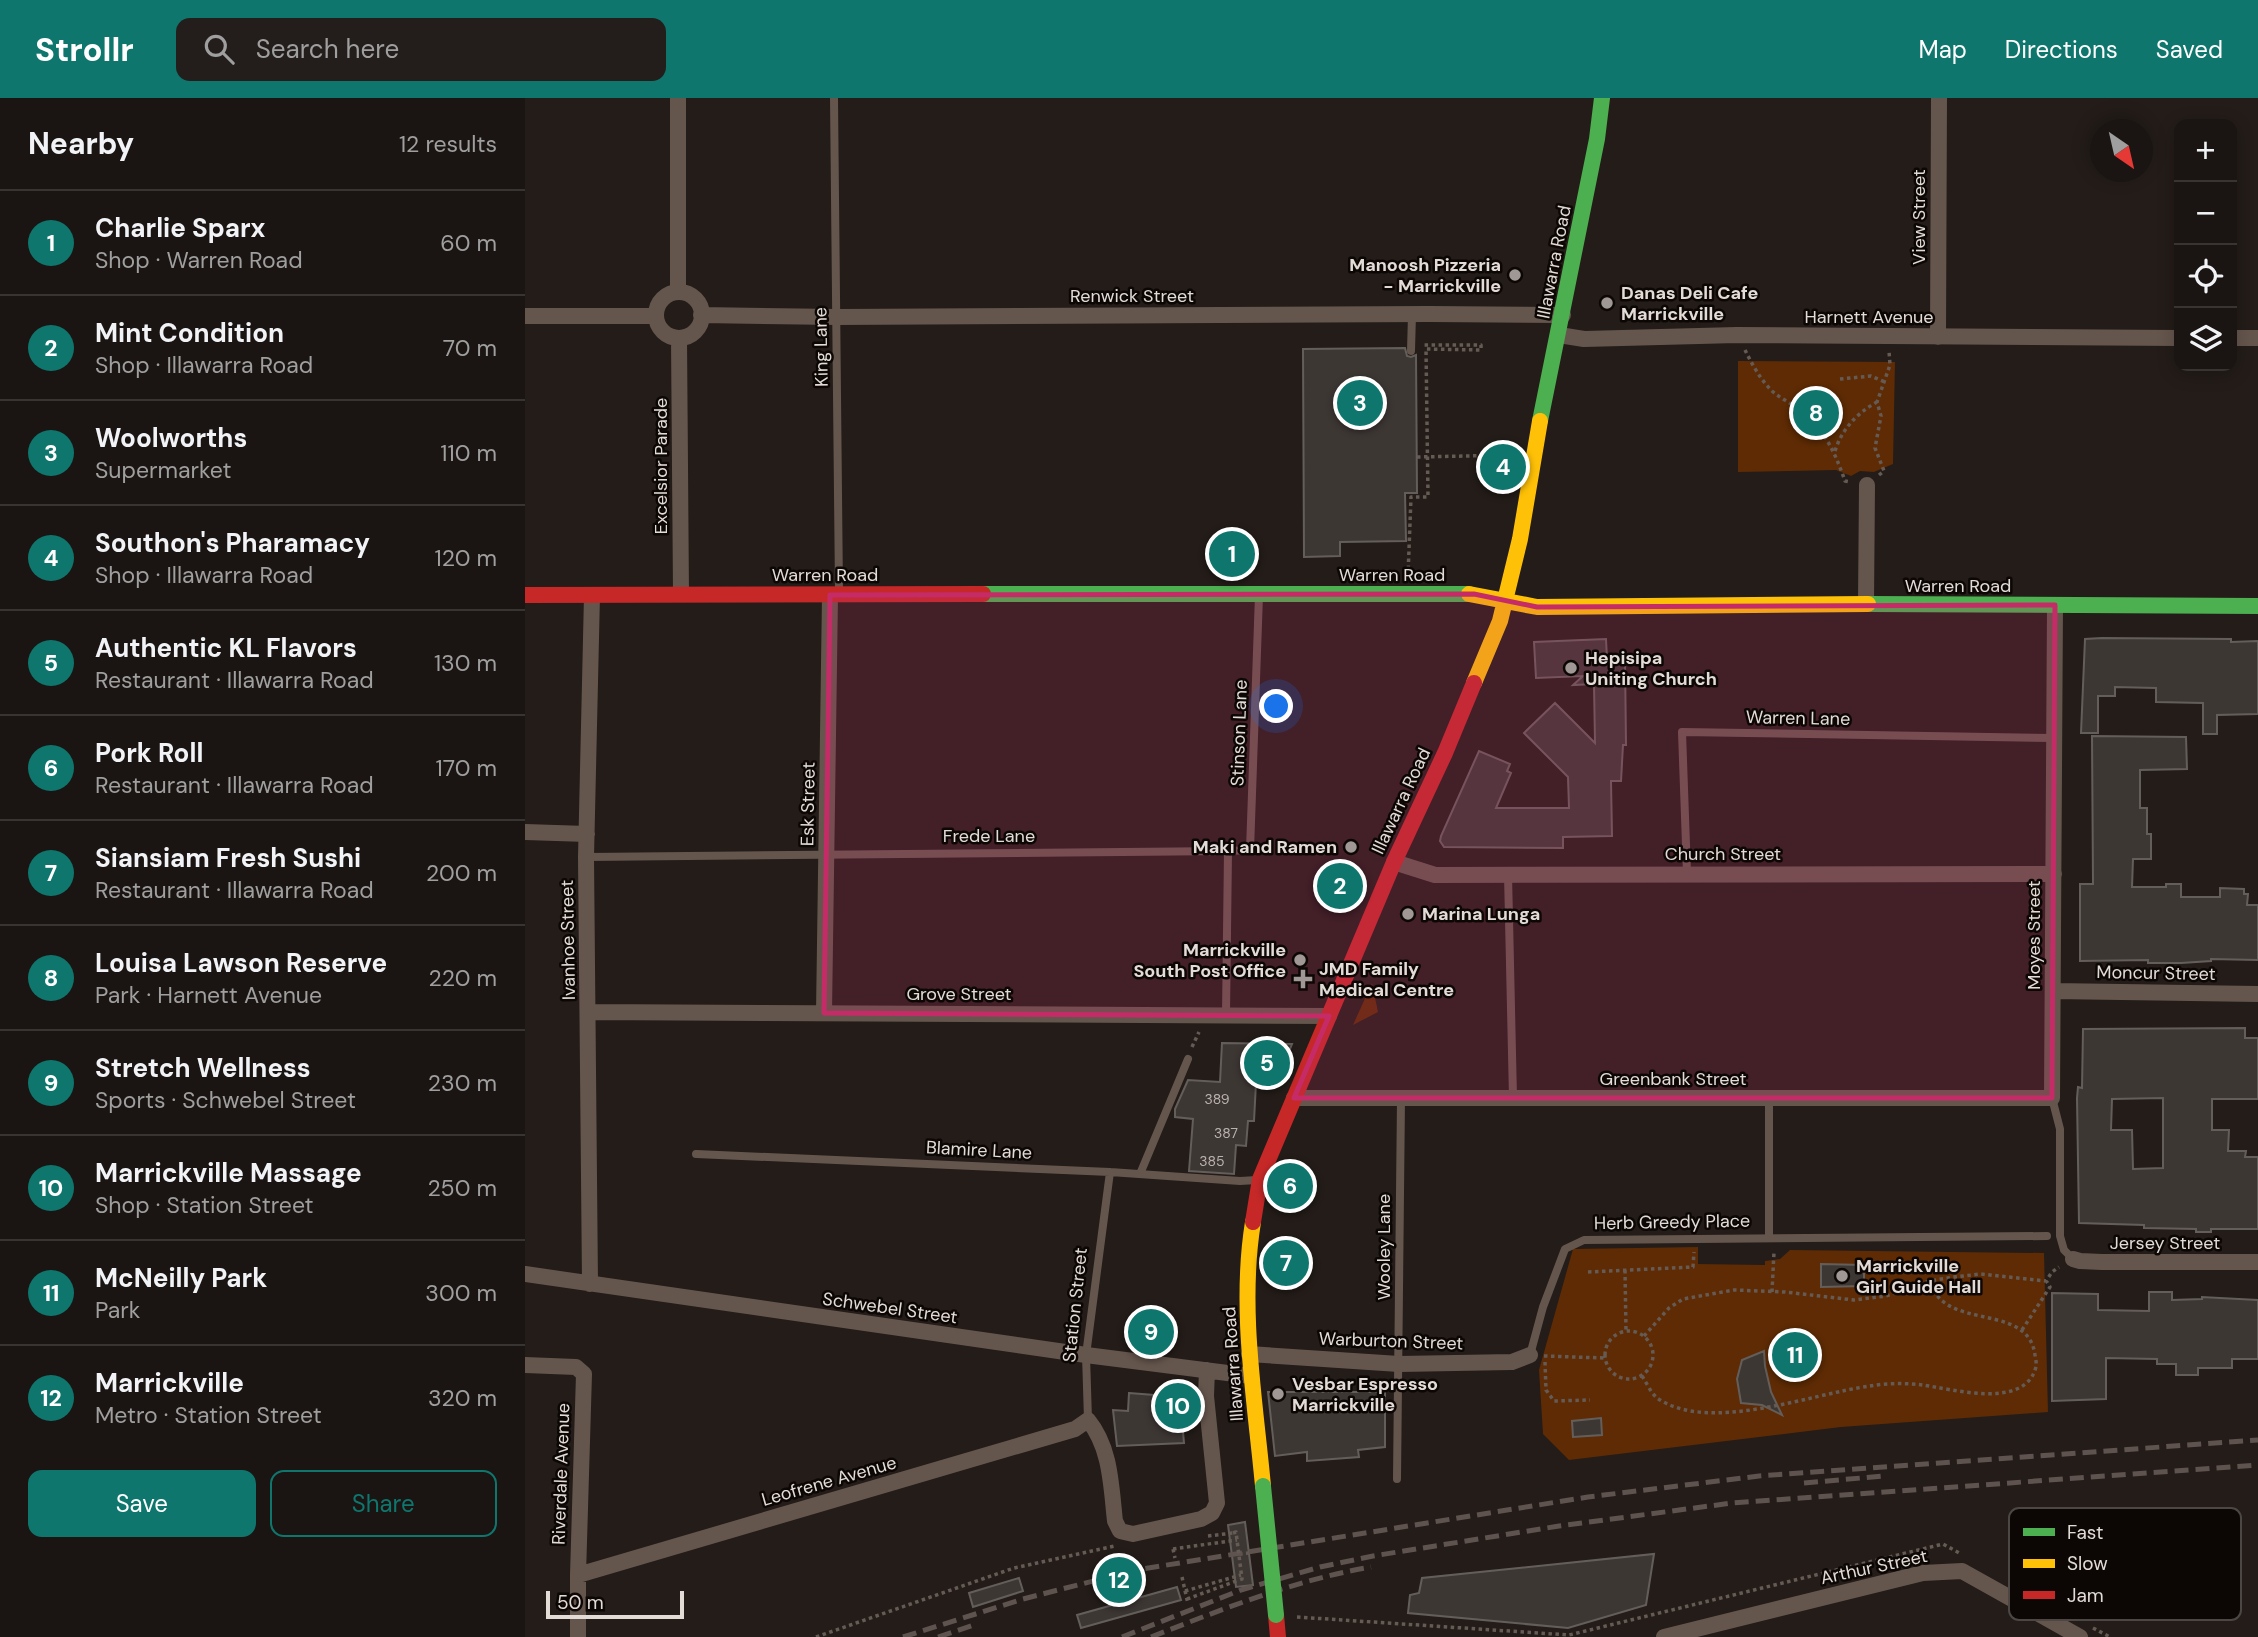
<!DOCTYPE html>
<html lang="en">
<head>
<meta charset="utf-8">
<style>
  :root { --surface:#1a1512; --page:#231e1b; --text:#f1f3f6; --muted:#9f9f9f; --line:#383432; --accent:#0f766e }
  body { margin:0; font-family:"DM Sans",sans-serif; background:var(--page); color:var(--text) }
  .controls { position:absolute; right:21px; top:21px; display:grid; overflow:hidden; border-radius:14px; box-shadow:0 4px 18px #0003 }
  .controls button { width:63px; height:63px; display:grid; place-items:center; padding:0; border:0; border-bottom:2px solid var(--line); background:var(--surface); color:var(--text); font:35px sans-serif }
  .compass { position:absolute; left:1565px; top:21px; width:63px; height:63px; border-radius:50%; background:var(--surface); box-shadow:0 4px 18px #0003; rotate:146deg }
  .scale { position:absolute; left:21px; bottom:18px; width:138px; box-sizing:border-box; padding-left:7px; border:4px solid #e3dbd6; border-top:0; font-size:19px; line-height:24px; white-space:nowrap; color:#e3dbd6; -webkit-text-stroke:5px #0c0705; paint-order:stroke }
  .you { position:absolute; left:752px; top:609px; width:24px; height:24px; margin:-18px; border:5px solid #fff; border-radius:50%; background:#1a73e8; box-shadow:0 0 0 10px #1a73e833 }
  .badge { display:grid; place-items:center; width:46px; height:46px; border-radius:50%; background:var(--accent); color:#fff; font-size:23px; font-weight:700 }
  .pin { position:absolute; translate:-50% -50%; border:4px solid #fff; box-shadow:0 2px 7px #0006 }
  .list { margin:0; padding:0; list-style:none }
  h2 { display:flex; justify-content:space-between; align-items:center; height:91px; margin:0; padding:0 28px; font-size:30px }
  h2 small { font-size:23px; font-weight:400; color:var(--muted) }
  .list li { display:grid; grid-template-columns:46px 1fr auto; gap:21px; align-items:center; box-sizing:border-box; height:105px; padding:0 28px; border-top:2px solid var(--line) }
  .list b { display:block; font-size:26px; white-space:nowrap }
  .list p { margin:0; font-size:23px; white-space:nowrap; color:var(--muted) }
  .list em { font-size:23px; font-style:normal; color:var(--muted) }
  .actions { display:flex; gap:14px; padding:21px 28px }
  .actions a { flex:1; padding:16px 0; border:2px solid var(--accent); border-radius:14px; text-align:center; font-size:24px; color:var(--accent) }
  .actions .main { background:var(--accent); color:#fff }
  .icon { flex:none; width:38px; height:38px; fill:none; stroke:currentColor; stroke-width:2; stroke-linecap:round; stroke-linejoin:round }
  .map { position:relative; flex:none; width:1733px; height:1539px; overflow:hidden }
  header { display:flex; align-items:center; gap:42px; box-sizing:border-box; height:98px; padding:0 35px; background:var(--accent); color:#fff }
  header strong { font-size:33px }
  nav { display:flex; gap:38px; margin-inline-start:auto; font-size:24px }
  .search { width:490px; height:63px; background:var(--page); display:flex; align-items:center; gap:18px; box-sizing:border-box; padding:0 24px; border-radius:14px; color:var(--muted); font-size:26px }
  main { display:flex }
  aside { flex:1; background:var(--surface) }
  .map>svg:first-child { display:block }
</style>
</head>
<body>
<header>
<strong>Strollr</strong>
<div class="search"><svg class="icon" aria-label="search" viewBox="0 0 24 24"><circle cx="10" cy="10" r="6"/><path d="M15 15l6 6"/></svg>Search here</div>
<nav><a>Map</a><a>Directions</a><a>Saved</a></nav>
</header>
<main>
<aside>
<h2>Nearby<small>12 results</small></h2>
<ul class="list">
<li><span class="badge">1</span><div><b>Charlie Sparx</b><p>Shop · Warren Road</p></div><em>60 m</em></li>
<li><span class="badge">2</span><div><b>Mint Condition</b><p>Shop · Illawarra Road</p></div><em>70 m</em></li>
<li><span class="badge">3</span><div><b>Woolworths</b><p>Supermarket</p></div><em>110 m</em></li>
<li><span class="badge">4</span><div><b>Southon's Pharamacy</b><p>Shop · Illawarra Road</p></div><em>120 m</em></li>
<li><span class="badge">5</span><div><b>Authentic KL Flavors</b><p>Restaurant · Illawarra Road</p></div><em>130 m</em></li>
<li><span class="badge">6</span><div><b>Pork Roll</b><p>Restaurant · Illawarra Road</p></div><em>170 m</em></li>
<li><span class="badge">7</span><div><b>Siansiam Fresh Sushi</b><p>Restaurant · Illawarra Road</p></div><em>200 m</em></li>
<li><span class="badge">8</span><div><b>Louisa Lawson Reserve</b><p>Park · Harnett Avenue</p></div><em>220 m</em></li>
<li><span class="badge">9</span><div><b>Stretch Wellness</b><p>Sports · Schwebel Street</p></div><em>230 m</em></li>
<li><span class="badge">10</span><div><b>Marrickville Massage</b><p>Shop · Station Street</p></div><em>250 m</em></li>
<li><span class="badge">11</span><div><b>McNeilly Park</b><p>Park</p></div><em>300 m</em></li>
<li><span class="badge">12</span><div><b>Marrickville</b><p>Metro · Station Street</p></div><em>320 m</em></li>
</ul>
<div class="actions"><a class="main">Save</a><a>Share</a></div>
</aside>
<div class="map">
<svg width="1733" height="1539" viewBox="0 0 1733 1539">
  <rect width="100%" height="100%" fill="#231c18"/>
  <path fill="#5e2b04" d="M1213,263L1370,264L1368,366L1349,374L1335,373L1326,378L1311,372L1213,374Z
    M847,885L853,914L828,927Z
    M1173,1149V1166L1240,1167V1163L1255,1161L1265,1152L1519,1155L1523,1314L1316,1329L1044,1362L1018,1336L1014,1272L1048,1151Z"/>
  <path fill="#3d3734" stroke="#645e5b" stroke-width="2" fill-rule="evenodd" d="M880,250L882,258L886,259L891,257L892,395H880L881,443L815,444V458L779,459L778,251Z
    M1577,540L1706,541V544L1733,543V616L1692,617V636H1678V605L1631,604V590L1590,589V598H1573V635H1556L1560,541Z
    M1081,541L1082,561H1100L1101,647H1098L1096,683H1086L1087,738L1038,739V750L919,749L915,743L916,738L954,653L985,666L982,673L986,675L971,710H1044L1043,679L999,635L1030,605L1070,645L1069,586L1048,587L1058,578L1011,580L1009,544Z
    M1567,638L1661,639L1662,671L1615,672V710H1622V736H1626V761H1608L1607,789H1641V786H1656V799H1695V790L1719,791V796H1723L1722,807H1733V862L1686,861V863L1656,865H1623V862L1555,863V786H1568Z
    M1720,930V940H1733V1001H1687V1032H1704L1703,1053H1721L1720,1059H1733V1131H1686V1134H1671V1131L1619,1130V1127L1554,1125L1552,1000L1553,989L1557,990L1558,931ZM1638,1000V1070L1608,1071L1607,1032H1586L1587,1001Z
    M697,945L767,946L751,986L731,985L729,1023H723L721,1048L711,1047L709,1076L664,1073L668,1021L650,1019V1011L663,982L695,984Z
    M1296,1166L1339,1167V1188L1296,1189Z
    M1624,1194H1647V1202L1677,1201V1199L1733,1202V1261H1707V1270H1673V1277H1651V1266H1632V1261L1581,1260V1301L1527,1303V1195L1573,1196V1212L1624,1213Z
    M1239,1253L1240,1268L1246,1294L1257,1317L1237,1307L1216,1305L1212,1281L1217,1262Z
    M743,1294H860V1349L833,1352L834,1359L782,1363V1354L750,1358Z
    M604,1295L655,1299L659,1345L592,1348L588,1312L603,1313Z
    M1076,1320L1077,1337L1048,1339L1047,1323Z
    M720,1424L728,1487L711,1489L703,1427Z
    M1129,1456L1121,1507L1043,1530L883,1515L885,1497L894,1495L897,1480Z
    M494,1480L498,1493L448,1509L444,1495Z
    M652,1489L656,1502L556,1530L552,1517Z"/>
  <g fill="none" stroke-linecap="round" stroke-linejoin="round">
    <path stroke="#655b54" stroke-width="3.5" stroke-dasharray="3.5 3.5" stroke-linecap="butt" d="M1220,252C1227,266 1235,281 1247,293C1256,301 1268,306 1278,314C1300,332 1311,357 1320,383L1325,384
      M1315,281L1346,278L1360,284
      M1310,353C1317,331 1332,315 1352,304
      M892,359L990,357
      M1354,377L1359,373L1350,350L1356,318L1352,304L1365,267L1364,253
      M883,478L886,399H903L901,251L956,252V247H899
      M667,949L674,934
      M1100,1172L1101,1233
      M1063,1174L1168,1169L1169,1154
      M1247,1194L1249,1154
      M1497,1232L1525,1189L1522,1184
      M1080 1257a24 24 0 1 1 48 0a24 24 0 1 1-48 0Z
      M1119,1238L1144,1210L1158,1201L1209,1192L1260,1194L1329,1202L1361,1198L1404,1183L1429,1179L1456,1176L1521,1183L1527,1174L1534,1169
      M1019,1258L1080,1260
      M1020,1264L1021,1292L1029,1303L1065,1302
      M1117,1278C1121,1284 1126,1295 1132,1300C1184,1336 1285,1296 1345,1288C1361,1285 1381,1285 1398,1287C1426,1291 1497,1311 1510,1272C1512,1267 1511,1262 1510,1257C1504,1211 1442,1227 1415,1201C1411,1197 1408,1188 1404,1183
      M683,1438L708,1435
      M648,1451L712,1442
      M648,1451L650,1460
      M714,1456L725,1455
      M657,1479L663,1506
      M660,1493L716,1477
      M662,1501L714,1482
      M772,1519L1044,1537L1418,1446L1436,1456
      M1568,1530L1585,1539
      M291,1539L489,1470L590,1448"/>
    <path stroke="#65564d" stroke-width="8" d="M309,0L314,494
      M886,253L887,216
      M703,753L725,752L734,497
      M61,759L703,753L701,917
      M1162,775L1157,634L1529,640
      M983,776L988,1000
      M1527,1000L1535,1031V1138L1539,1152L1548,1161
      M171,1056L585,1074L715,1083L732,1082
      M615,1076L663,961
      M1244,1138V1000
      M1005,1257L1018,1209L1040,1151L1059,1142L1522,1138
      M563,1322L561,1257L585,1074
      M872,1381L876,1000"/>
    <path stroke="#65564d" stroke-width="16" d="M153,194V0
      M131 217a23 23 0 1 1 46 0a23 23 0 1 1-46 0Z
      M176,217L312,219L904,216L1038,217
      M0,218H131
      M1034,237L1059,241L1212,237L1654,240
      M1413,239L1414,0
      M154,240L156,496
      M1707,240H1733
      M1341,506L1342,387
      M0,734L62,736
      M869,764L910,777L1529,776
      M1528,893L1733,896
      M64,914L804,918
      M299,915L305,497
      M769,1000H1527L1530,507
      M1548,1161L1555,1163L1577,1164H1733
      M0,1176L561,1257L726,1278
      M65,1186L61,759L67,497
      M724,1256L874,1266L987,1264L1005,1257
      M0,1267L51,1269L59,1276L53,1477V1539
      M53,1477L550,1331L563,1322C586,1350 586,1388 590,1423L595,1433L608,1436L676,1421L687,1415L692,1405L681,1298L682,1272
      M1139,1539L1398,1475L1437,1473L1555,1539"/>
    <path stroke="#4caf50" stroke-width="16" d="M1015,323L1072,41L1077,0
      M458,496H944
      M1343,506L1733,508"/>
    <path stroke="#ffc107" stroke-width="16" d="M944,496L1012,509L1343,506
      M949,585L975,523L995,441L1015,323
      M728,1124C714,1211 730,1301 738,1388"/>
    <path stroke="#c62828" stroke-width="16" d="M0,497L458,496
      M728,1124L735,1081L869,764L920,655L949,585
      M751,1517L753,1539"/>
    <path stroke="#5e534e" stroke-width="5" stroke-dasharray="14 7" stroke-linecap="butt" d="M1279,1385L1359,1378
      M378,1539L498,1501L611,1472L1063,1399L1234,1378L1733,1342
      M413,1539L452,1526
      M597,1539L716,1492L795,1469L848,1458L1034,1428L1207,1405L1733,1367
      M626,1539C698,1511 770,1482 846,1469"/>
    <path stroke="#655b54" stroke-width="3.5" stroke-dasharray="3.5 3.5" stroke-linecap="butt" d="M708,1435L711,1434L717,1481L714,1482"/>
    <path stroke="#4caf50" stroke-width="16" d="M738,1388L751,1517"/>
  </g>
  <path fill="#c52c67" fill-opacity="0.2" stroke="#c52c67" stroke-width="5" stroke-linejoin="round" d="M949,496L1012,509L1530,507L1527,1000H769L804,918L299,915L305,497Z"/>
  <g fill="#a09894" stroke="#0c0705" stroke-width="2.5">
    <circle cx="990" cy="177" r="7"/>
    <circle cx="1082" cy="205" r="7"/>
    <circle cx="1046" cy="570" r="7"/>
    <circle cx="826" cy="749" r="7"/>
    <circle cx="883" cy="816" r="7"/>
    <circle cx="775" cy="862" r="7"/>
    <path d="M774.5 870.5h7v7h7v7h-7v7h-7v-7h-7v-7h7z"/>
    <circle cx="1317" cy="1178" r="7"/>
    <circle cx="753" cy="1296" r="7"/>
  </g>
  <g text-anchor="middle" dominant-baseline="central" stroke-width="5" stroke-linejoin="round" paint-order="stroke">
    <g font-size="14" fill="#bab2ae">
      <text x="692" y="1001">389</text>
      <text x="701" y="1035">387</text>
      <text x="687" y="1063">385</text>
    </g>
    <g font-size="18" fill="#e3dbd6" stroke="#0c0705">
      <text transform="translate(1394 119) rotate(-90)">View Street</text>
      <text transform="translate(1029 164) rotate(-79)">Illawarra Road</text>
      <text x="607" y="198">Renwick Street</text>
      <text x="1344" y="219">Harnett Avenue</text>
      <text transform="translate(296 249) rotate(-91)">King Lane</text>
      <text transform="translate(136 368) rotate(-90)">Excelsior Parade</text>
      <text x="300" y="477">Warren Road</text>
      <text x="867" y="477">Warren Road</text>
      <text x="1433" y="488">Warren Road</text>
      <text transform="translate(1273 620) rotate(1)">Warren Lane</text>
      <text transform="translate(714 635) rotate(-88)">Stinson Lane</text>
      <text transform="translate(876 703) rotate(-65)">Illawarra Road</text>
      <text transform="translate(283 706) rotate(-89)">Esk Street</text>
      <text x="464" y="738">Frede Lane</text>
      <text x="1198" y="756">Church Street</text>
      <text transform="translate(1509 837) rotate(-90)">Moyes Street</text>
      <text transform="translate(43 842) rotate(-91)">Ivanhoe Street</text>
      <text transform="translate(1631 875) rotate(1)">Moncur Street</text>
      <text x="434" y="896">Grove Street</text>
      <text x="1148" y="981">Greenbank Street</text>
      <text transform="translate(454 1052) rotate(3)">Blamire Lane</text>
      <text transform="translate(1147 1124) rotate(-1)">Herb Greedy Place</text>
      <text x="1640" y="1145">Jersey Street</text>
      <text transform="translate(859 1149) rotate(-90)">Wooley Lane</text>
      <text transform="translate(550 1207) rotate(-84)">Station Street</text>
      <text transform="translate(365 1210) rotate(8)">Schwebel Street</text>
      <text transform="translate(866 1243) rotate(2)">Warburton Street</text>
      <text transform="translate(708 1266) rotate(-94)">Illawarra Road</text>
      <text transform="translate(36 1376) rotate(-88)">Riverdale Avenue</text>
      <text transform="translate(304 1383) rotate(-16)">Leofrene Avenue</text>
      <text transform="translate(1349 1469) rotate(-12)">Arthur Street</text>
    </g>
    <g font-size="18" font-weight="bold" fill="#e3dbd6" stroke="#0c0705" text-anchor="start">
      <text x="976" y="167" text-anchor="end">Manoosh Pizzeria<tspan x="976" dy="21">- Marrickville</tspan></text>
      <text x="1096" y="195">Danas Deli Cafe<tspan x="1096" dy="21">Marrickville</tspan></text>
      <text x="1060" y="560">Hepisipa<tspan x="1060" dy="21">Uniting Church</tspan></text>
      <text x="812" y="749" text-anchor="end">Maki and Ramen</text>
      <text x="897" y="816">Marina Lunga</text>
      <text x="761" y="852" text-anchor="end">Marrickville<tspan x="761" dy="21">South Post Office</tspan></text>
      <text x="794" y="871">JMD Family<tspan x="794" dy="21">Medical Centre</tspan></text>
      <text x="1331" y="1168">Marrickville<tspan x="1331" dy="21">Girl Guide Hall</tspan></text>
      <text x="767" y="1286">Vesbar Espresso<tspan x="767" dy="21">Marrickville</tspan></text>
    </g>
  </g>
  <rect x="1484" y="1410" width="232" height="112" rx="10" fill="#0c0705" stroke="#4c4744" stroke-width="2"/>
  <rect x="1498" y="1430" width="32" height="8" fill="#4caf50"/>
  <rect x="1498" y="1461" width="32" height="9" fill="#ffc107"/>
  <rect x="1498" y="1493" width="32" height="8" fill="#c62828"/>
  <g font-size="19" fill="#e3dbd6">
    <text x="1542" y="1441">Fast</text>
    <text x="1542" y="1472">Slow</text>
    <text x="1542" y="1504">Jam</text>
  </g>
</svg>
<div class="controls">
<button>+</button>
<button>−</button>
<button><svg class="icon" aria-label="locate" viewBox="0 0 24 24"><circle cx="12" cy="12" r="6"/><path d="M12 2v4M12 18v4M2 12h4M18 12h4"/></svg></button>
<button><svg class="icon" aria-label="layers" viewBox="0 0 24 24"><path d="M12 4l9 5-9 5-9-5zM3 14l9 5 9-5"/></svg></button>
</div>
<svg class="compass" viewBox="-18 -18 36 36"><path d="M0-13l5 13h-10z" fill="#e53935"/><path d="M0 13l5-13h-10z" fill="#9f9f9f"/></svg>
<div class="scale">50 m</div>
<div class="you"></div>
<div class="pin badge" style="left:707px;top:456px">1</div>
<div class="pin badge" style="left:815px;top:788px">2</div>
<div class="pin badge" style="left:835px;top:305px">3</div>
<div class="pin badge" style="left:978px;top:369px">4</div>
<div class="pin badge" style="left:742px;top:965px">5</div>
<div class="pin badge" style="left:765px;top:1088px">6</div>
<div class="pin badge" style="left:761px;top:1165px">7</div>
<div class="pin badge" style="left:1291px;top:315px">8</div>
<div class="pin badge" style="left:626px;top:1234px">9</div>
<div class="pin badge" style="left:653px;top:1308px">10</div>
<div class="pin badge" style="left:1270px;top:1257px">11</div>
<div class="pin badge" style="left:594px;top:1482px">12</div>
</div>
</main>
</body>
</html>
